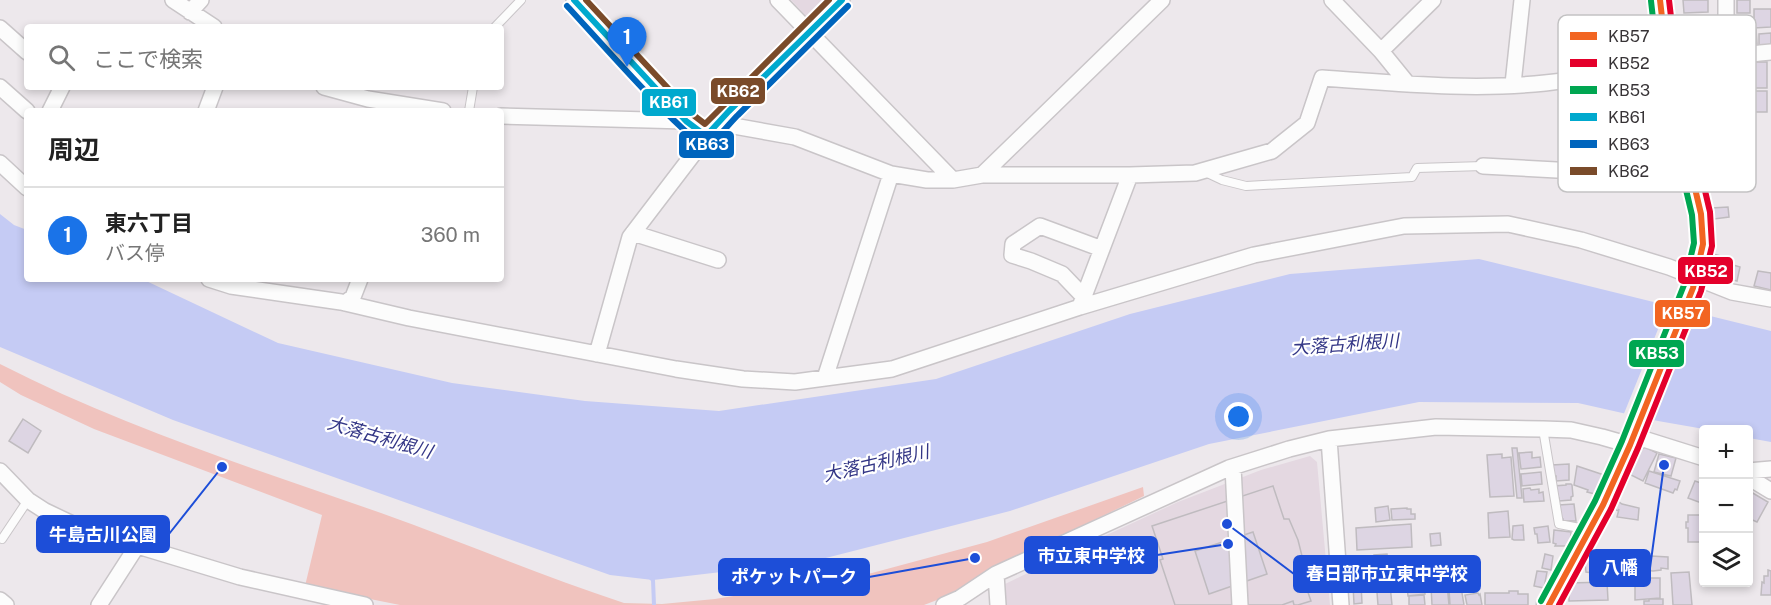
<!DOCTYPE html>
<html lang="ja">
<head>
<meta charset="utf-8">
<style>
  :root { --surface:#fff; --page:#f2f2f2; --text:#222; --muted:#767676; --line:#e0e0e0; --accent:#1a73e8 }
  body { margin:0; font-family:"Public Sans","Noto Sans JP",sans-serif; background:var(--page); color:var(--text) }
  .controls { position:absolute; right:18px; bottom:18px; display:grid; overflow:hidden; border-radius:6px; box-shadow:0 3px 9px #0003 }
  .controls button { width:54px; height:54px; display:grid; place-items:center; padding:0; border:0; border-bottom:2px solid var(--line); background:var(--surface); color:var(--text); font:30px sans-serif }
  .you { position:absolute; left:1239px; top:417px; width:21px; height:21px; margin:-15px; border:4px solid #fff; border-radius:50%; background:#1a73e8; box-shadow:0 0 0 9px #1a73e833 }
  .badge { display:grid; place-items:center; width:39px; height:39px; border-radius:50%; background:var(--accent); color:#fff; font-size:20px; font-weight:700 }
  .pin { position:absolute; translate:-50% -50px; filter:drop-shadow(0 2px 3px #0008) }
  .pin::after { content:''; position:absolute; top:32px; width:21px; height:18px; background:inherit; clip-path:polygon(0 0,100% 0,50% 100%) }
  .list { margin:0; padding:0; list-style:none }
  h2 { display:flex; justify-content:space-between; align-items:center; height:78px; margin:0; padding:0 24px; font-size:26px }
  h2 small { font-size:20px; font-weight:400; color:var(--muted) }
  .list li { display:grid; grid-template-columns:39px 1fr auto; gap:18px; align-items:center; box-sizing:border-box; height:96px; padding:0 24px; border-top:2px solid var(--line) }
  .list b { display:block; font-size:22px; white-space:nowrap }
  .list p { margin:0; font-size:20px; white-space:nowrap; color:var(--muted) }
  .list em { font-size:20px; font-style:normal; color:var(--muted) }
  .icon { flex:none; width:33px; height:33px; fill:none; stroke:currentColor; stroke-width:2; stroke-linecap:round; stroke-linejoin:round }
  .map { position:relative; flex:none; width:1771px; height:605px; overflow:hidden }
  .search { position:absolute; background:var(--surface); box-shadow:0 3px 9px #0003; left:24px; top:24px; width:480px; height:66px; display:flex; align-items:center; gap:15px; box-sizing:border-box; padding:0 21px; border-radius:6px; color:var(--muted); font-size:22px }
  .panel { position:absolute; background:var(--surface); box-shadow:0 3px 9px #0003; left:24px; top:108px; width:480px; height:174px; border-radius:6px }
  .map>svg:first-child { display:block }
</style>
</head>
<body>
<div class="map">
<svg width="1771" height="605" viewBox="0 0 1771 605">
  <rect width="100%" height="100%" fill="#ede8ec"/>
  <path fill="#e4d8e1" d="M791,0H830L810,20Z
    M1310,456L1317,462L1330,605H1003V585L1083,546L1178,502L1261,470Z"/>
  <path fill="#f0c3be" d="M0,364C121,426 252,468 381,513C462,542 542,576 624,603L662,604L715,599L872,573L987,542L1143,487L1144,496L987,572L950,595L924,605H400L305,586L322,515L94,429L21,395L0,382Z"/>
  <path fill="#c5cbf4" d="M0,214L14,225L27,230V279H142L278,343L452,383L585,401L719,411L936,379L1130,314L1290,274L1479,259L1771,331V442L1749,438L1748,430L1704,429L1658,421L1578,403L1419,402L1209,444L1010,511L814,561L653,580L610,575L173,420L0,347Z"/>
  <path fill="#ede8ec" d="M1669,302L1693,308L1647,422L1623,416Z"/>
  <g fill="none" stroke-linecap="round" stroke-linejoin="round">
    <path stroke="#c5cbf4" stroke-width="4" d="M650,577L653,580L654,605"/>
  </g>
  <path fill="#ddd5e3" stroke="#bfbbbf" stroke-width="1.5" fill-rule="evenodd" d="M1683,0H1708V12L1684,13Z
    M1737,0H1750V13H1737Z
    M1754,9H1771V27L1754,28Z
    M1756,28L1757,44L1739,45L1738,30Z
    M1771,33V46H1759V34Z
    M1748,62H1767V88H1748Z
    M1748,91H1767V112H1749Z
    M1728,207L1729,217L1714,219L1712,208Z
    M1713,254L1729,258L1723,279L1708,275Z
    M1730,264L1740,267L1737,281L1726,278Z
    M1758,271L1771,273V290L1754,286Z
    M23,419L41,431L28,453L9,441Z
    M1645,447L1657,453L1643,481L1629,474L1641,450Z
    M1512,448H1517L1522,498H1517Z
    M1532,452V458L1540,457L1541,467L1521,469L1519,453Z
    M1502,454V458L1511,457L1514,496L1490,497L1487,455Z
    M1659,454L1676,458L1671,476L1654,472Z
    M1569,464V480L1556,481V476H1552V465Z
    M1577,466L1604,475L1595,494L1587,492L1588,490L1574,485Z
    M1649,471L1680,481L1677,490L1675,489L1673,493L1645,483Z
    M1541,472L1542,484L1522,486L1521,474Z
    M1695,481L1704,484V504L1688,498Z
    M1566,484H1571L1572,485L1573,496L1571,497V500L1559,501V498H1555L1554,486L1566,485Z
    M1273,486L1284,519H1289L1298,540L1308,580L1304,581L1311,601L1298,605H1294L1293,601L1282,605H1175L1160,560L1163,559L1152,526ZM1253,532L1267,574L1209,594L1195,551Z
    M1273,486L1284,519H1289L1298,540L1308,580L1304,581L1311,601L1298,605H1294L1293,601L1282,605H1175L1160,560L1163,559L1152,526Z
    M1530,488L1531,490L1539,489V493L1543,492L1544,501L1524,502L1523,489Z
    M1751,492L1768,502L1757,522L1748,518V496Z
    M1615,499L1622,504L1639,508L1638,520L1617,517L1619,509L1618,511L1611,507Z
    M1574,504L1576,521H1563V519H1561L1559,505Z
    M1388,506L1390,520L1376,522L1375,508Z
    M1407,508V509H1411V514H1415V519L1392,520L1391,509Z
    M1508,511L1510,537L1489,538L1488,513Z
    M1688,515H1704V542H1688V528H1686V522H1688Z
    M1411,524L1412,547L1357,550L1356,528Z
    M1523,525L1524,540H1514L1512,539L1513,526Z
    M1548,526L1550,542L1538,543L1537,534H1535L1534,528Z
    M1554,530L1571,532L1570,546H1555L1556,544L1553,543Z
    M1440,533L1441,545L1431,546L1430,534Z
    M1594,553V554L1601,553L1602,557L1612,556L1616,574L1608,575L1586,572L1584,554Z
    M1387,554L1392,605H1378L1374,555Z
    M1545,554L1553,556L1551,570L1542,568Z
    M1651,556L1668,557V569L1661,568V570L1653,571L1645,570L1646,561H1650Z
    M1768,570L1771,571V595H1761L1762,582L1764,583V576H1768Z
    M1537,571L1547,572L1544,588L1534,586Z
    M1689,572L1692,605H1673L1671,573Z
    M1423,575L1425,594L1408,596L1406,577Z
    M1649,578H1660V598L1635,600V581H1649Z
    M1607,582L1608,600L1569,601V583Z
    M1361,584L1362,603L1354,604L1353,585Z
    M1447,584L1449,605H1432L1431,586Z
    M1461,587L1464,605H1450L1449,589Z
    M1509,591H1518V594H1528V605H1485V593H1509Z
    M1478,593L1479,595L1480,594L1482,605H1467L1465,595Z
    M1424,595L1425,605H1409V596Z
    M1649,599H1663V605H1644V601H1649Z"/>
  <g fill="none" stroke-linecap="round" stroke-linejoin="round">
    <g stroke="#c9c5c8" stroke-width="10">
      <path id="service" d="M495,27L521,0
        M469,111L473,87
        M1205,172L1222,180L1246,186L1412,177L1417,168L1483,166
        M1543,429L1559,524L1585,529
        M2,539L28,500"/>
    </g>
    <g stroke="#c9c5c8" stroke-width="18">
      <path id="minor" d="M173,0L214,27
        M574,0L686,121L706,136
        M778,0L953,180
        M1332,0L1381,51L1407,83
        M1726,0V56
        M190,12L201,0
        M0,28L27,52
        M1381,51L1433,0
        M1513,84L1522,0
        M0,87L27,111
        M324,87L368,99L443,111
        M50,111L62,87
        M206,111L215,87
        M501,116L686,121
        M717,123L795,137L891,174L927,180H953L982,175H1130L1195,173L1272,151L1307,123L1322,78C1396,83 1471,91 1545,83C1621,75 1695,59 1771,52
        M0,163L27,188
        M1483,166L1594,172L1613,168L1678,118
        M982,175L1162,0
        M633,233L718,260
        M209,279L231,286L341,302L409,318L676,369L743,379L795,382L892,369L1080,307L1254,255L1404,226L1508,224L1581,240L1669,267L1732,292L1771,299
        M1084,297L1062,274L1031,261L1012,255L1013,244L1040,226L1102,249
        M345,303L353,297L360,279
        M1081,304L1130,175
        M597,354L630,237L717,123L842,0
        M825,378L891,174
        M1634,436L1704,458
        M1329,439L1341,605
        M1233,467L1240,605
        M0,471L28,500L45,511L85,530L240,577L365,605
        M1748,471L1771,469
        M1748,477L1771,491
        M996,574L998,605
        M0,600L6,605
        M99,605L137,546
        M944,605L960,598L996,574L1229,468L1289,449L1329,439L1436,427L1543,429L1571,430L1602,437L1630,445"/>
    </g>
    <g stroke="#c9c5c8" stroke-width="27">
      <path id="primary" d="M1549,605L1603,505L1630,445L1693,288L1700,260L1703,244L1701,214L1669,78L1660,0"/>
    </g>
    <use href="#service" stroke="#fcfcfc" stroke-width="8"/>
    <use href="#minor" stroke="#fcfcfc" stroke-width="15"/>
    <use href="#primary" stroke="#fcfcfc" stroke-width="24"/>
    <g stroke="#fff" stroke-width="10">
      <path id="bus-1" d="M1549,605L1603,505L1630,445L1693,288L1703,244L1701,214L1669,78L1660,0"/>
    </g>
    <g stroke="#fff" stroke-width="10">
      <path id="bus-2" d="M1559,605L1611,509L1638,448L1701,291L1712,246L1710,212L1678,76L1669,0"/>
    </g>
    <g stroke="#fff" stroke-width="10">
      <path id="bus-3" d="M1541,601L1595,501L1622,441L1684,285L1694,243L1692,215L1660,80L1651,1"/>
    </g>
    <g stroke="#fff" stroke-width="10">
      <path id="bus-4" d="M574,0L686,121L706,136
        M706,136L729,111L842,0"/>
    </g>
    <g stroke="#fff" stroke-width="10">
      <path id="bus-5" d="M567,6C586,26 687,142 705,145C713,146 731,121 738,115C774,79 811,43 848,6"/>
    </g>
    <g stroke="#fff" stroke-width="10">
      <path id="bus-6" d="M586,0L692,114L705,124L829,0"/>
    </g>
    <use href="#bus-1" stroke="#f26522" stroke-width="6"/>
    <use href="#bus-2" stroke="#e4002b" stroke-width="6"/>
    <use href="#bus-3" stroke="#00a651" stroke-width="6"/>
    <use href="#bus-4" stroke="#00a9ce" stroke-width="6"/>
    <use href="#bus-5" stroke="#0065bd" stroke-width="6"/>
    <use href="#bus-6" stroke="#7a4b2a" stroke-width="6"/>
  </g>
  <g text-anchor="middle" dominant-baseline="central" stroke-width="4.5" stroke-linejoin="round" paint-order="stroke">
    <g font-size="18" font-style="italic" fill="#333686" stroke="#fff">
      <text transform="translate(1345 344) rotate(-4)">大落古利根川</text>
      <text transform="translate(380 437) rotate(16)">大落古利根川</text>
      <text transform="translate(876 463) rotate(-13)">大落古利根川</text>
    </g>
  </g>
  <rect x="1558" y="15" width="198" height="177" rx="9" fill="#fff" stroke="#c3c2c3" stroke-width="1.5"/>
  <rect x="1570" y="32" width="27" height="8" fill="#f26522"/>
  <rect x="1570" y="59" width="27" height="8" fill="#e4002b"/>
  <rect x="1570" y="86" width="27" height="8" fill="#00a651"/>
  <rect x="1570" y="113" width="27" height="8" fill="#00a9ce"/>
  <rect x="1570" y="140" width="27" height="8" fill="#0065bd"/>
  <rect x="1570" y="167" width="27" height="8" fill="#7a4b2a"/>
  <g font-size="16" fill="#373336">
    <text x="1608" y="42">KB57</text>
    <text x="1608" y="69">KB52</text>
    <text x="1608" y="96">KB53</text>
    <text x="1608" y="123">KB61</text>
    <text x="1608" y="150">KB63</text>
    <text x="1608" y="177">KB62</text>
  </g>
  <path fill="none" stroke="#1d4ed8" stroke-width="2" d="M222 467L169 534M1228 544L1157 555M1664 465L1650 568M1227 524L1294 574M975 558L869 577"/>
  <g fill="#1d4ed8" stroke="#fff" stroke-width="2">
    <circle cx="222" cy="467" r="6"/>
    <circle cx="1228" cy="544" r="6"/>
    <circle cx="1664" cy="465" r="6"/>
    <circle cx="1227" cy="524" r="6"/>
    <circle cx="975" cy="558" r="6"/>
  </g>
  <g fill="#1d4ed8" stroke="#1d4ed8" stroke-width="2">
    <rect x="37" y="516" width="132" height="36" rx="6"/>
    <rect x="1025" y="537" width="132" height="36" rx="6"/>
    <rect x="1590" y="550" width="60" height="36" rx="6"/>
    <rect x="1294" y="556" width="186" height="36" rx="6"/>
    <rect x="719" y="559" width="150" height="36" rx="6"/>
  </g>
  <g font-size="18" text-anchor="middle" font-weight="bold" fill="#fff">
    <text x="103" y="541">牛島古川公園</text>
    <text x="1091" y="562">市立東中学校</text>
    <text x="1620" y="574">八幡</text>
    <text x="1387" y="580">春日部市立東中学校</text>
    <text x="794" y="583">ポケットパーク</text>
  </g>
  <g stroke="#fff" stroke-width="2">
    <rect x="710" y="77" width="56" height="28" rx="6" fill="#7a4b2a"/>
    <rect x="641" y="88" width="56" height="29" rx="6" fill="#00a9ce"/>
    <rect x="678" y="130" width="57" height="29" rx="6" fill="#0065bd"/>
    <rect x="1677" y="256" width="57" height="29" rx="6" fill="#e4002b"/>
    <rect x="1654" y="299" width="57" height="29" rx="6" fill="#f26522"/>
    <rect x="1628" y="339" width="57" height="29" rx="6" fill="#00a651"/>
  </g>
  <g font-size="16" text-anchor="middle" font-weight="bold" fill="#fff">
    <text x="738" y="97">KB62</text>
    <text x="669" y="108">KB61</text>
    <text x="707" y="150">KB63</text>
    <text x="1706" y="277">KB52</text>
    <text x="1683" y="319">KB57</text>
    <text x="1657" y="359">KB53</text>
  </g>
</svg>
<div class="controls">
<button>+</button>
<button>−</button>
<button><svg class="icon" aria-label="layers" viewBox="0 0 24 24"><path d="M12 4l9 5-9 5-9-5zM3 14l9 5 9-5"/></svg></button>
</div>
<div class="you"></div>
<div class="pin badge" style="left:627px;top:67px">1</div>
<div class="search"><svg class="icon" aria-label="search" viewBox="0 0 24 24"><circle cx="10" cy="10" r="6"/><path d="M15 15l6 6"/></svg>ここで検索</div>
<section class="panel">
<h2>周辺<small></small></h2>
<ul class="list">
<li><span class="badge">1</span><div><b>東六丁目</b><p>バス停</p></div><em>360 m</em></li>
</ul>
</section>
</div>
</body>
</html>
